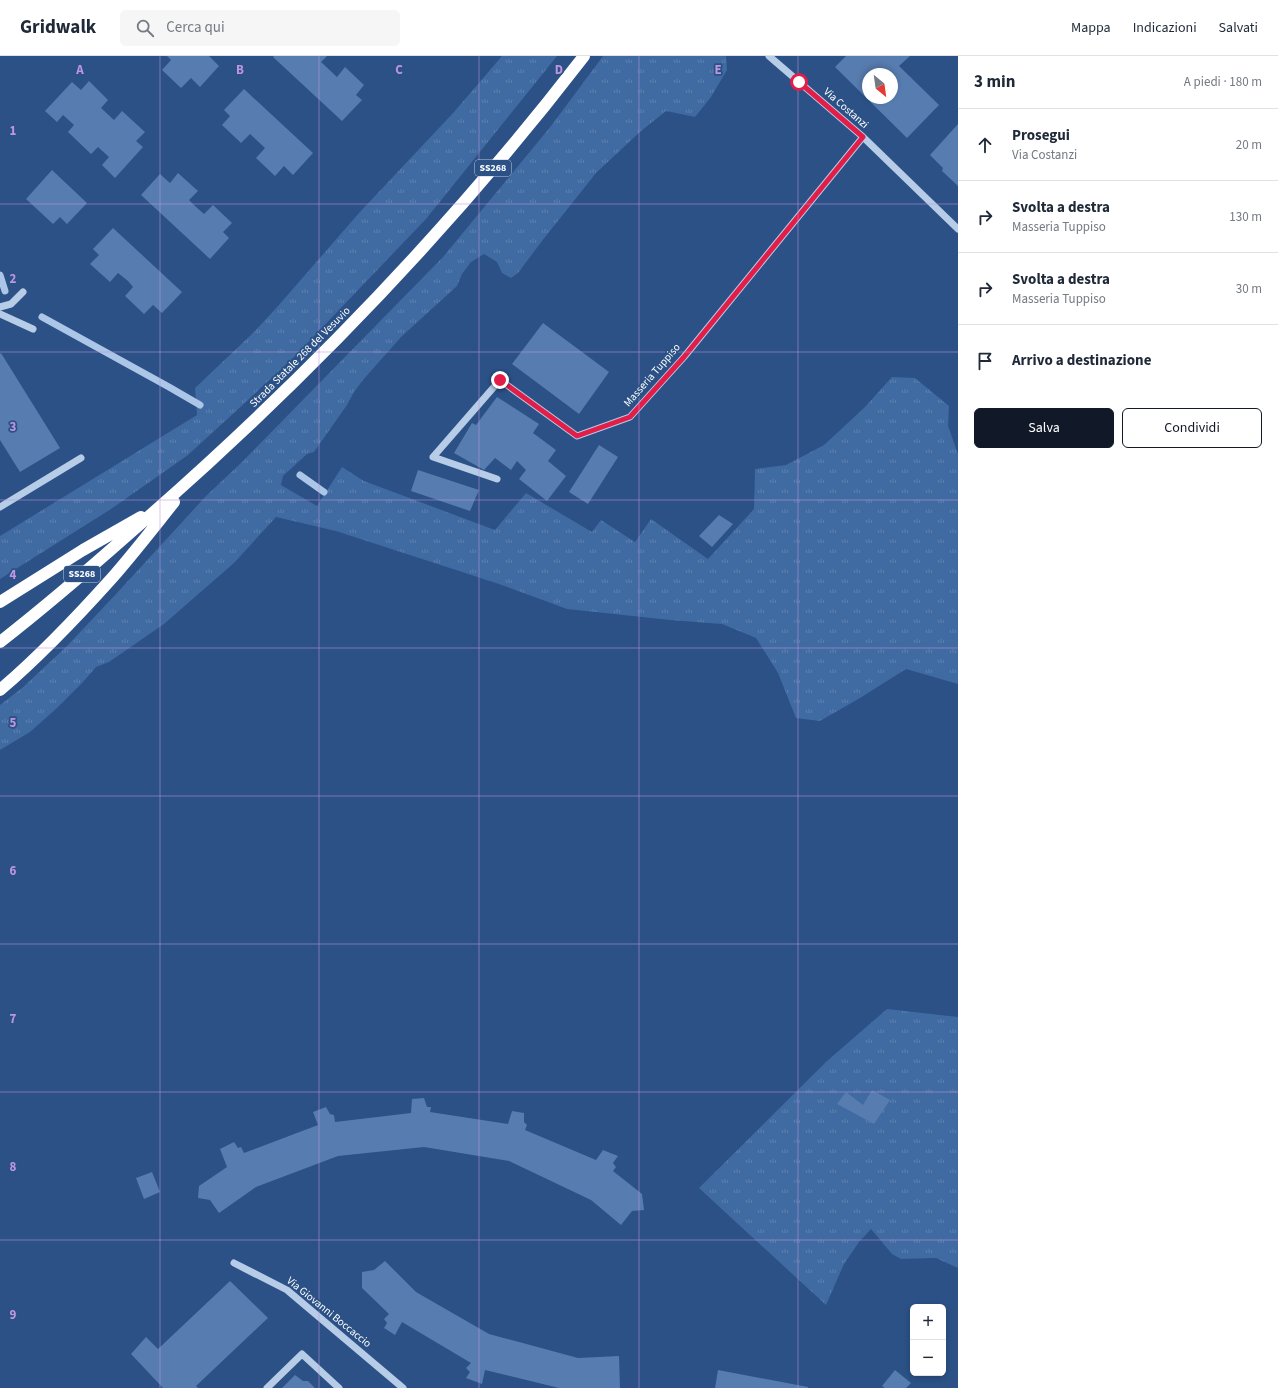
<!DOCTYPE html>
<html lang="it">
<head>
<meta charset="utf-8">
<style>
  :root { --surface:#fff; --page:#f6f6f7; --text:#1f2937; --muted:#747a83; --line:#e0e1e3; --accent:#111827 }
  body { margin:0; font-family:"Source Sans 3",sans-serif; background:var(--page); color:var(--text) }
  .controls { position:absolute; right:12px; bottom:12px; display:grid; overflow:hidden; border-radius:6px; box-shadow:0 2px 6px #0003 }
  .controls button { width:36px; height:36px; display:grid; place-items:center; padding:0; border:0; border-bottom:1px solid var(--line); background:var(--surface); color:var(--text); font:20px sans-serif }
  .compass { position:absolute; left:862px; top:12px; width:36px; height:36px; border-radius:50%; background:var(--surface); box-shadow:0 2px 6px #0003; rotate:151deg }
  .stop { position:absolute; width:12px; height:12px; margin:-9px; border:3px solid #e11d48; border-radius:50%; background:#fff }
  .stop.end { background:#e11d48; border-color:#fff; box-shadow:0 1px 4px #0008 }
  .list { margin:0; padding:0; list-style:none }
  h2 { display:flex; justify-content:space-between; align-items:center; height:52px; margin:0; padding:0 16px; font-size:17px }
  h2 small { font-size:13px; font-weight:400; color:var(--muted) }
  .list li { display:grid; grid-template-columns:26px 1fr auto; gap:12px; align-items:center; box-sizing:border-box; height:72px; padding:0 16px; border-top:1px solid var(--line) }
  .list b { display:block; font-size:15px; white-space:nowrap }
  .list p { margin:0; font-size:13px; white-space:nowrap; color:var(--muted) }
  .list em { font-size:13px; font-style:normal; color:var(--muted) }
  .actions { display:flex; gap:8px; padding:12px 16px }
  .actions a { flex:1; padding:9px 0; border:1px solid var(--accent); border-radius:6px; text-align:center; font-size:14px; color:var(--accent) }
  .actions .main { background:var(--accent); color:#fff }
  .icon { flex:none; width:22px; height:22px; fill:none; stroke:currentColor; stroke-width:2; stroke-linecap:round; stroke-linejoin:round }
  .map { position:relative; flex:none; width:958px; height:1332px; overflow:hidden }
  header { display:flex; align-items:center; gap:24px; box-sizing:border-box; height:56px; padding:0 20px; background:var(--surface); border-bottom:1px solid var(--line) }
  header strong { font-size:19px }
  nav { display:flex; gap:22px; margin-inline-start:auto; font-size:14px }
  .search { width:280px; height:36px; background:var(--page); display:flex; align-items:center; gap:10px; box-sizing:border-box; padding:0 14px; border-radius:6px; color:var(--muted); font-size:15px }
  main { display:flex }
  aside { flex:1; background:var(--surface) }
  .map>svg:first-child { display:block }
</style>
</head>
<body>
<header>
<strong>Gridwalk</strong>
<div class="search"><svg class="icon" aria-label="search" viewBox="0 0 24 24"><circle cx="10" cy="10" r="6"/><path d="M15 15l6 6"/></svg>Cerca qui</div>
<nav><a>Mappa</a><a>Indicazioni</a><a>Salvati</a></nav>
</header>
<main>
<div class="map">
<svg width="958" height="1332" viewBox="0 0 958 1332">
  <defs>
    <pattern id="grass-tufts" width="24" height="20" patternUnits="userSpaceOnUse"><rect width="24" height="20" fill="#406aa2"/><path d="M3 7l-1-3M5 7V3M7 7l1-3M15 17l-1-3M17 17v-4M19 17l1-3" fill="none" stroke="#5d80b0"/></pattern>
  </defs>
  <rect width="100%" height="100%" fill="#2b5186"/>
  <path fill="url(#grass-tufts)" d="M502,0H557L426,163L295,300L235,356L188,399L111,453L0,523V480L197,359L195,332L254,276L278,250L359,157L454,56Z
    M603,0H726L727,14L711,41L695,61L666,55L641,75L596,117L542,185L518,217L511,222L502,217L497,206L484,198L471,206L462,218L457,230L401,281L363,324L354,336L347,349L314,396L307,398L283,420L281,429L317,450L342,411L364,425L495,474L526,437L592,476L601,464L635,486L651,463L708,503L754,453L755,413L786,409L824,389L864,352L892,321L915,322L949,350L948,370L958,398V628L906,613L860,642L820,665L796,662L778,617L756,582L722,568L670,564L567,553L499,528L336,475L276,461L234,507L164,568L109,606L96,611L83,626L57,652L30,676L0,694V649L22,632L66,591L117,537L206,440L243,405L443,201L551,70Z
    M887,953L958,961V1212L936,1202L901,1203L892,1198L871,1173L859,1186L844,1208L826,1249L699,1132L827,1005Z"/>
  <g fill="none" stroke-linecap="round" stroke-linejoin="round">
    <path stroke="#acc6e7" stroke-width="7" d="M0,219L5,235
      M42,261L169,331L200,349
      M300,419L324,436"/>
  </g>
  <path fill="#577caf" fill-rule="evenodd" d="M167,0H209L219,10L200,31L191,22L181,32L162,14L171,4Z
    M274,0H327L321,6L337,21L345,11L364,29L356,39L362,44L342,65L273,1Z
    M846,0H910L899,10L939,49L907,82L835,11ZM868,18H892V42H868Z
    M89,25L108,44L101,52L114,64L122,55L145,76L136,85L143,91L115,122L102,109L109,101L98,91L91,98L68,76L74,69L63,59L57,66L45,55L72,26L81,34Z
    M244,33L313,97L293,119L284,110L275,120L256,102L265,92L250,78L241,87L222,69L230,60L224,54Z
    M958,68V130L942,115L943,112L930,99Z
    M52,114L87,147L67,168L60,161L53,168L26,143Z
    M178,117L198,135L189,144L195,150L204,158L213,149L232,167L223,176L229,182L210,203L141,139L160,118L170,127Z
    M113,172L182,236L162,257L153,249L144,258L125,240L133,231L128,225L118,217L110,226L90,208L99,199L93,193Z
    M543,267L609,316L579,358L512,308Z
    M1,297L60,392L20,416L0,384V298Z
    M497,341L539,368L533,377L556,394L548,405L566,420L547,445L519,423L526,414L517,405L511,414L495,402L484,414L454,397L472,367L476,369Z
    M599,389L618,401L588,448L569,436Z
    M418,414L479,434L470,455L411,435Z
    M719,459L733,468L712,491L699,480Z
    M872,1034L890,1044L874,1068L837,1048L846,1036L863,1049Z
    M424,1042L427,1051H431L430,1056L508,1068L512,1055L524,1057V1066L527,1069L525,1074L596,1104L603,1094L618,1100L613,1107L616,1111L613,1115L642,1138L644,1154L632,1155L621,1169L591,1144L509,1105L424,1091L338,1100L256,1131L219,1157L210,1144L198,1142L199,1130L227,1111L220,1093L234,1086L238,1092L241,1091L244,1097L318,1069L313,1056L326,1051L330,1058L334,1059L335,1066L411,1057L412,1043Z
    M152,1116L160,1136L144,1143L136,1122Z
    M385,1205L416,1236L489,1278L578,1302L619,1300L620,1332H559L485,1314L482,1328L466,1322L470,1316L466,1312L471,1307L402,1266L395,1279L384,1272L387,1267L384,1263L389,1258L362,1232V1216L374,1214Z
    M230,1225L268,1262L196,1330L198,1332H163L131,1298L146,1281L158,1293Z
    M718,1314L808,1331V1332H715Z
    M895,1314L911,1327L906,1332H885L882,1330Z
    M295,1319L303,1325H308L315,1332H282Z"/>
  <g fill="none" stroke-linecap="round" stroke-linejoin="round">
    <path stroke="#b6cce7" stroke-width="7" d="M769,0L863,81L958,173
      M0,251L11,248L23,236
      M0,258L33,273
      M497,423L433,401L500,324L577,380L630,361L684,301L863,81
      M0,451L81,402
      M234,1207L287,1234L403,1332
      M267,1332L302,1298L339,1332"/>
    <path stroke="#fff" stroke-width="12" d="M0,546L83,494L141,461
      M0,586C45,551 88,514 131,476C297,332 450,174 584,0
      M0,634C40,600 77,561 112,522C134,497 154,471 174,446"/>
  </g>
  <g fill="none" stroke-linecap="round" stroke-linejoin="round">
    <path stroke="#e11d48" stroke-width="5" d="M500,324L577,380L630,361L684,301L863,81L799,26"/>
  </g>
  <path fill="none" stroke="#bd96df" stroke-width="1" stroke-opacity="0.55" d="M160,0V1332M319,0V1332M479,0V1332M639,0V1332M798,0V1332M0,148H958M0,296H958M0,444H958M0,592H958M0,740H958M0,888H958M0,1036H958M0,1184H958"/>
  <g text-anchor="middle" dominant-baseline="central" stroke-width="3.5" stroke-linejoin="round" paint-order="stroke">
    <g fill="#2b5186" stroke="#bfcbdb" stroke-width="1">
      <rect x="475" y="104" width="36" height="16" rx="3"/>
      <rect x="64" y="510" width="36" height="16" rx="3"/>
    </g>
    <g font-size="10" font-weight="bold" fill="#fff">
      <text x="493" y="112">SS268</text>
      <text x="82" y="518">SS268</text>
    </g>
    <g font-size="11" fill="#fff" stroke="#2b5186">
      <text transform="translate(846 52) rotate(41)">Via Costanzi</text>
      <text transform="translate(300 301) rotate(-45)">Strada Statale 268 del Vesuvio</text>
      <text transform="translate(652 319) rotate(-49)">Masseria Tuppiso</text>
      <text transform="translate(329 1256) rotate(39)">Via Giovanni Boccaccio</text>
    </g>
  </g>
  <g font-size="13" text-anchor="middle" font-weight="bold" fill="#bd96df" stroke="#2b5186" stroke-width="3.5" stroke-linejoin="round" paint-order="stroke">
    <text x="80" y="18">A</text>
    <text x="240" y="18">B</text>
    <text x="399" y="18">C</text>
    <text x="559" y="18">D</text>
    <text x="718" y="18">E</text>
    <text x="13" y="79">1</text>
    <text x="13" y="227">2</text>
    <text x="13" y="375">3</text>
    <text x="13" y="523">4</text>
    <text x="13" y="671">5</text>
    <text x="13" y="819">6</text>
    <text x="13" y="967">7</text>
    <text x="13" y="1115">8</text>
    <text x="13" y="1263">9</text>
  </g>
</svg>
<div class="controls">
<button>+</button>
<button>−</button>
</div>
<svg class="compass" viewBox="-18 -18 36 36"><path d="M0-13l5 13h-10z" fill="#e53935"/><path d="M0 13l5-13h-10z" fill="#747a83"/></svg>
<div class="stop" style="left:799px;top:26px"></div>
<div class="stop end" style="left:500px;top:324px"></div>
</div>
<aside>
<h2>3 min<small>A piedi · 180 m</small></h2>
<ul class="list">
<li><svg class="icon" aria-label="ahead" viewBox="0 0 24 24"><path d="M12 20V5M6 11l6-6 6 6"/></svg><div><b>Prosegui</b><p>Via Costanzi</p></div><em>20 m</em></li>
<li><svg class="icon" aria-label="right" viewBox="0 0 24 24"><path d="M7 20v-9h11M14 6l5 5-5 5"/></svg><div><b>Svolta a destra</b><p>Masseria Tuppiso</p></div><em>130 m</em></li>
<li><svg class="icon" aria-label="right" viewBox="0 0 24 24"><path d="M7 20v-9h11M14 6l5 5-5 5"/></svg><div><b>Svolta a destra</b><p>Masseria Tuppiso</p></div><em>30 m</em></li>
<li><svg class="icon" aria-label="arrive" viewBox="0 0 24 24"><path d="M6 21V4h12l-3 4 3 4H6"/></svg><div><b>Arrivo a destinazione</b></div></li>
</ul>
<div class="actions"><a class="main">Salva</a><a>Condividi</a></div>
</aside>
</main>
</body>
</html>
